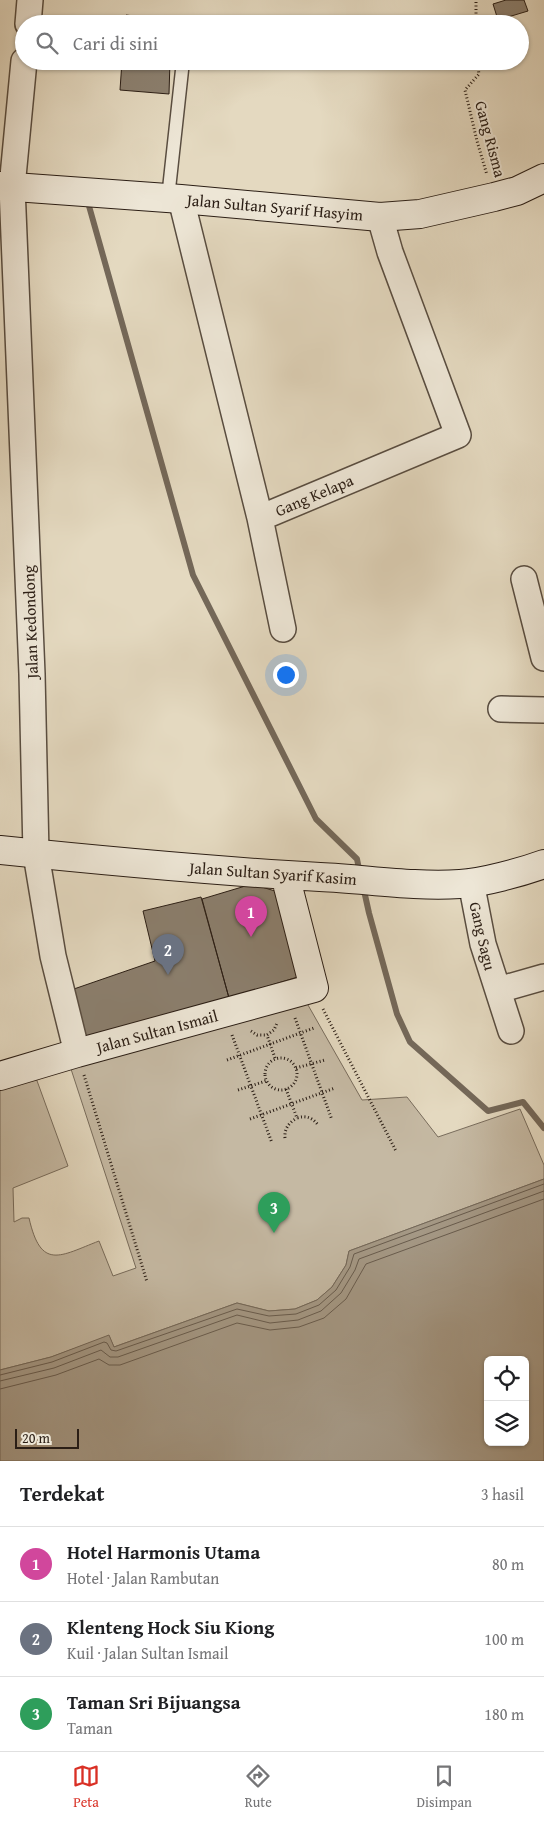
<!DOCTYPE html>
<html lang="id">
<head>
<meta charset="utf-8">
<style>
  :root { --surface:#fff; --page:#f2f2f2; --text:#202124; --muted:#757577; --line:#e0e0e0; --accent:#d93025 }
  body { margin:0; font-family:"Gentium Book Plus",serif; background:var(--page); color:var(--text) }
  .controls { position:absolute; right:15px; bottom:15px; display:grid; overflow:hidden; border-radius:8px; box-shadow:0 1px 4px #0004 }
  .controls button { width:45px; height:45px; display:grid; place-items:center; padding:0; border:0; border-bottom:1px solid var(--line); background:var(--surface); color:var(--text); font:25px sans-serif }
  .scale { position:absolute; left:15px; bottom:12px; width:64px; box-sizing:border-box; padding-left:5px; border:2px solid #2b1e15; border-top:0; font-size:14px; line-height:18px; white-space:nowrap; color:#2b1e15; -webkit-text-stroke:4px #ede6d6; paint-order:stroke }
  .you { position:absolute; left:285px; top:674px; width:18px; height:18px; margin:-12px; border:4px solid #fff; border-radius:50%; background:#1a73e8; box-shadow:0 0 0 8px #1a73e833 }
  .badge { display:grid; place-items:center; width:32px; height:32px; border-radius:50%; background:var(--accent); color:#fff; font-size:16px; font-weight:700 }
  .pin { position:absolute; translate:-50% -41px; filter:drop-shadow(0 1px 2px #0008) }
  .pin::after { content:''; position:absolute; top:26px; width:18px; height:15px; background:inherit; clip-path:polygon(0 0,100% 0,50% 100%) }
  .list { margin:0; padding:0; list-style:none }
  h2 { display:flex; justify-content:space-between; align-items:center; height:65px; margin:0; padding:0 20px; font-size:21px }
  h2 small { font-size:16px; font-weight:400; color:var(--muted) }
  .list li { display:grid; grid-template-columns:32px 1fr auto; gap:15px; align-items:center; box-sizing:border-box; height:75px; padding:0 20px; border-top:1px solid var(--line) }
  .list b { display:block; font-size:19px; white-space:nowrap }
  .list p { margin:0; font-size:16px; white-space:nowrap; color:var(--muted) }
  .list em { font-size:16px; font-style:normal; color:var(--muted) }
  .icon { flex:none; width:28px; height:28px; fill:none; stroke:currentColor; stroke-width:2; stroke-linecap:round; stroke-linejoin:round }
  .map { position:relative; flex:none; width:544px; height:1461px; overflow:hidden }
  .search { position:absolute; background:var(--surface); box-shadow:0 1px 4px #0004; left:15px; right:15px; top:15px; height:55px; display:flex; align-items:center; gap:12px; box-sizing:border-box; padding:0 18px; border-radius:28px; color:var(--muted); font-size:19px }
  .sheet { height:290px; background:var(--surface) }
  nav { display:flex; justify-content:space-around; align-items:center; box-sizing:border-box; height:70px; border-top:1px solid var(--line); background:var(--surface); font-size:14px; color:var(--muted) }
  nav a { display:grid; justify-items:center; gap:2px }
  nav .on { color:var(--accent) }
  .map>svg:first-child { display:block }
</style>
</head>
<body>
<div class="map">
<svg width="544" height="1461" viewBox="0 0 544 1461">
  <rect width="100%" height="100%" fill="#e4d9c0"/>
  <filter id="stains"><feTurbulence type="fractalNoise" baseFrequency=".004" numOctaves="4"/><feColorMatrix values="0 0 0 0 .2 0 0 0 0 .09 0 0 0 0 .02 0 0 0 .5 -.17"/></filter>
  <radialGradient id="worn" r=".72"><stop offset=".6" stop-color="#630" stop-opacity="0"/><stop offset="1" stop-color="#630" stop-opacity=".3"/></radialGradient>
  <path fill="#c5b9a3" stroke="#786c5c" d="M304,998L362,1100L407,1097L438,1137L520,1109L544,1165V1179L349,1251L346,1265L337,1279L332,1287L317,1300L295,1309L269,1311L237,1303L114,1347L109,1336L51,1357L0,1370V1088L36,1078L68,1166L13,1188L14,1222L22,1218H29C41,1271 60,1256 99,1241L113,1276L136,1268L70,1066Z"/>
  <path fill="#a59986" stroke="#746859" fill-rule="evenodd" d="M544,1179V1461H0V1370L51,1357L109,1335L114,1347L237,1303L269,1311L295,1309L317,1300L332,1287L346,1265L349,1251ZM488,1360H525V1442H488Z"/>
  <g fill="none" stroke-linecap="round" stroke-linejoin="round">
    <path stroke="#685c4e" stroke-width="1" d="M0,1375L52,1362L104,1342L107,1343L111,1350L116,1351L237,1309L269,1316L296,1314L319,1305L336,1290L350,1267L354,1254L544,1184
      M0,1381L54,1368L101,1350L110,1357H118L237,1315L270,1323L298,1320L321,1311L341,1293L355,1270L359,1259L544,1191
      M0,1389L56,1375L99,1359L109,1365H120L237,1323L270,1330L299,1327L324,1318L346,1299L366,1264L544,1199"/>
    <path stroke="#746859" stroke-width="6" d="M89,206L193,575L316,819L357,859L360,874
      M363,886L369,913L397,1014L410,1042L488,1111L523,1102L544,1128"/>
  </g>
  <path fill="#8b7f6e" stroke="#2b1e15" d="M506,0H524L528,11L498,20L493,4Z
    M126,15L172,21V24H125Z
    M122,61H170L169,94L120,90Z
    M252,884L275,891L301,976L229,998L202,899Z
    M201,897L229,998L85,1038L71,990L155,961L143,911Z"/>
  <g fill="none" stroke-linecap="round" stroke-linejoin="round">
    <g stroke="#594d40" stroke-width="15">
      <path id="lane" d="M168,198L183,61"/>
    </g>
    <g stroke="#594d40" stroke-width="28">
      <path id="street" d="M28,24L30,0
        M24,61L12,187L32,674L36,854L53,956L77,1053
        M181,199L260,518L458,435L390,252L380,217
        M260,518L283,629
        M524,579L544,658
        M501,709L544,710
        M471,882L483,944L511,1031
        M498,990L544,977"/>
    </g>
    <g stroke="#2b1e15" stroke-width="30">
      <path id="secondary" d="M0,186L181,199L380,217L420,214L494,197L517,191L544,178
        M0,850C106,861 213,871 320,877C366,879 413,887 460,884C482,883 522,872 544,864
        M0,1076L77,1053L314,988L285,875"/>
    </g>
    <path stroke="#2b1e15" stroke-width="3" stroke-dasharray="1 2.5" stroke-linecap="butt" d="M476,24V0
      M477,61L479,74L465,90L477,141L487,175
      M323,1009L396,1151
      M295,1018L332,1120
      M251,1031L257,1035H267
      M232,1035L272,1143
      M275,1058L267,1035L274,1030L277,1023
      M265 1074a16 16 0 1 1 32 0a16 16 0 1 1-32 0Z
      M227,1060L314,1028
      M296,1068L325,1060
      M84,1075L147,1282
      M286,1089L297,1118C306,1115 313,1118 318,1125
      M238,1090L266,1081
      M250,1119L335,1088
      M285,1138C284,1128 290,1122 297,1118"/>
    <use href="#lane" stroke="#ede6d6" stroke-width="12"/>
    <use href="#street" stroke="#ede6d6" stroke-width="25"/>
    <use href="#secondary" stroke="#ede6d6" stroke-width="28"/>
  </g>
  <g text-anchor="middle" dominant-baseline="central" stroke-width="4" stroke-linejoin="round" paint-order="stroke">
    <g font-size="16" fill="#2b1e15" stroke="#ede6d6">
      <text transform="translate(491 139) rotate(75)">Gang Risma</text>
      <text transform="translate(275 207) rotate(5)">Jalan Sultan Syarif Hasyim</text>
      <text transform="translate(314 495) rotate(-23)">Gang Kelapa</text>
      <text transform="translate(30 622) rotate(-92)">Jalan Kedondong</text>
      <text transform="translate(273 873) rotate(4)">Jalan Sultan Syarif Kasim</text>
      <text transform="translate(483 936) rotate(77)">Gang Sagu</text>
      <text transform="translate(157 1031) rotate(-15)">Jalan Sultan Ismail</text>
    </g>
  </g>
  <rect width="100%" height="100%" filter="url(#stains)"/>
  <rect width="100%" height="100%" fill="url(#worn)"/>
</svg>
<div class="controls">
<button><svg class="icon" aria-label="locate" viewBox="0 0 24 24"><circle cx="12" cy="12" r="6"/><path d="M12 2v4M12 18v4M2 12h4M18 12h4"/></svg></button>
<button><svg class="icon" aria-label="layers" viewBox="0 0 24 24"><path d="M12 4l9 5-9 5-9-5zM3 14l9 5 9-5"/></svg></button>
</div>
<div class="scale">20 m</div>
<div class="you"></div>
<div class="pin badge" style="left:251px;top:937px;background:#d1479c">1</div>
<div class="pin badge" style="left:168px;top:975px;background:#6b7280">2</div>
<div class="pin badge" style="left:274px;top:1233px;background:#2e9e5b">3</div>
<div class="search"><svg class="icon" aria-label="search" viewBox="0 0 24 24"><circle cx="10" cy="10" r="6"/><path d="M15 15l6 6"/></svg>Cari di sini</div>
</div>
<section class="sheet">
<h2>Terdekat<small>3 hasil</small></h2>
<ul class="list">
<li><span class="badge" style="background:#d1479c">1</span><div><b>Hotel Harmonis Utama</b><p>Hotel · Jalan Rambutan</p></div><em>80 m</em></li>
<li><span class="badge" style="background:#6b7280">2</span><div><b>Klenteng Hock Siu Kiong</b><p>Kuil · Jalan Sultan Ismail</p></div><em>100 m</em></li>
<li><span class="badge" style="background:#2e9e5b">3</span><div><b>Taman Sri Bijuangsa</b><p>Taman</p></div><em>180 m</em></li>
</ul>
</section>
<nav>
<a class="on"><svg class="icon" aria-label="map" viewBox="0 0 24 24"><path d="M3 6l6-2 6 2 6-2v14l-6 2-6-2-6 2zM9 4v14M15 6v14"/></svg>Peta</a>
<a><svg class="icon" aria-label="directions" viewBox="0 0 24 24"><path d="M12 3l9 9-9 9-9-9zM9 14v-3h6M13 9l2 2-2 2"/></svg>Rute</a>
<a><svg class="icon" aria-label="saved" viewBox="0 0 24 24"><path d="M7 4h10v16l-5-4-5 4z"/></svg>Disimpan</a>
</nav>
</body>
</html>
